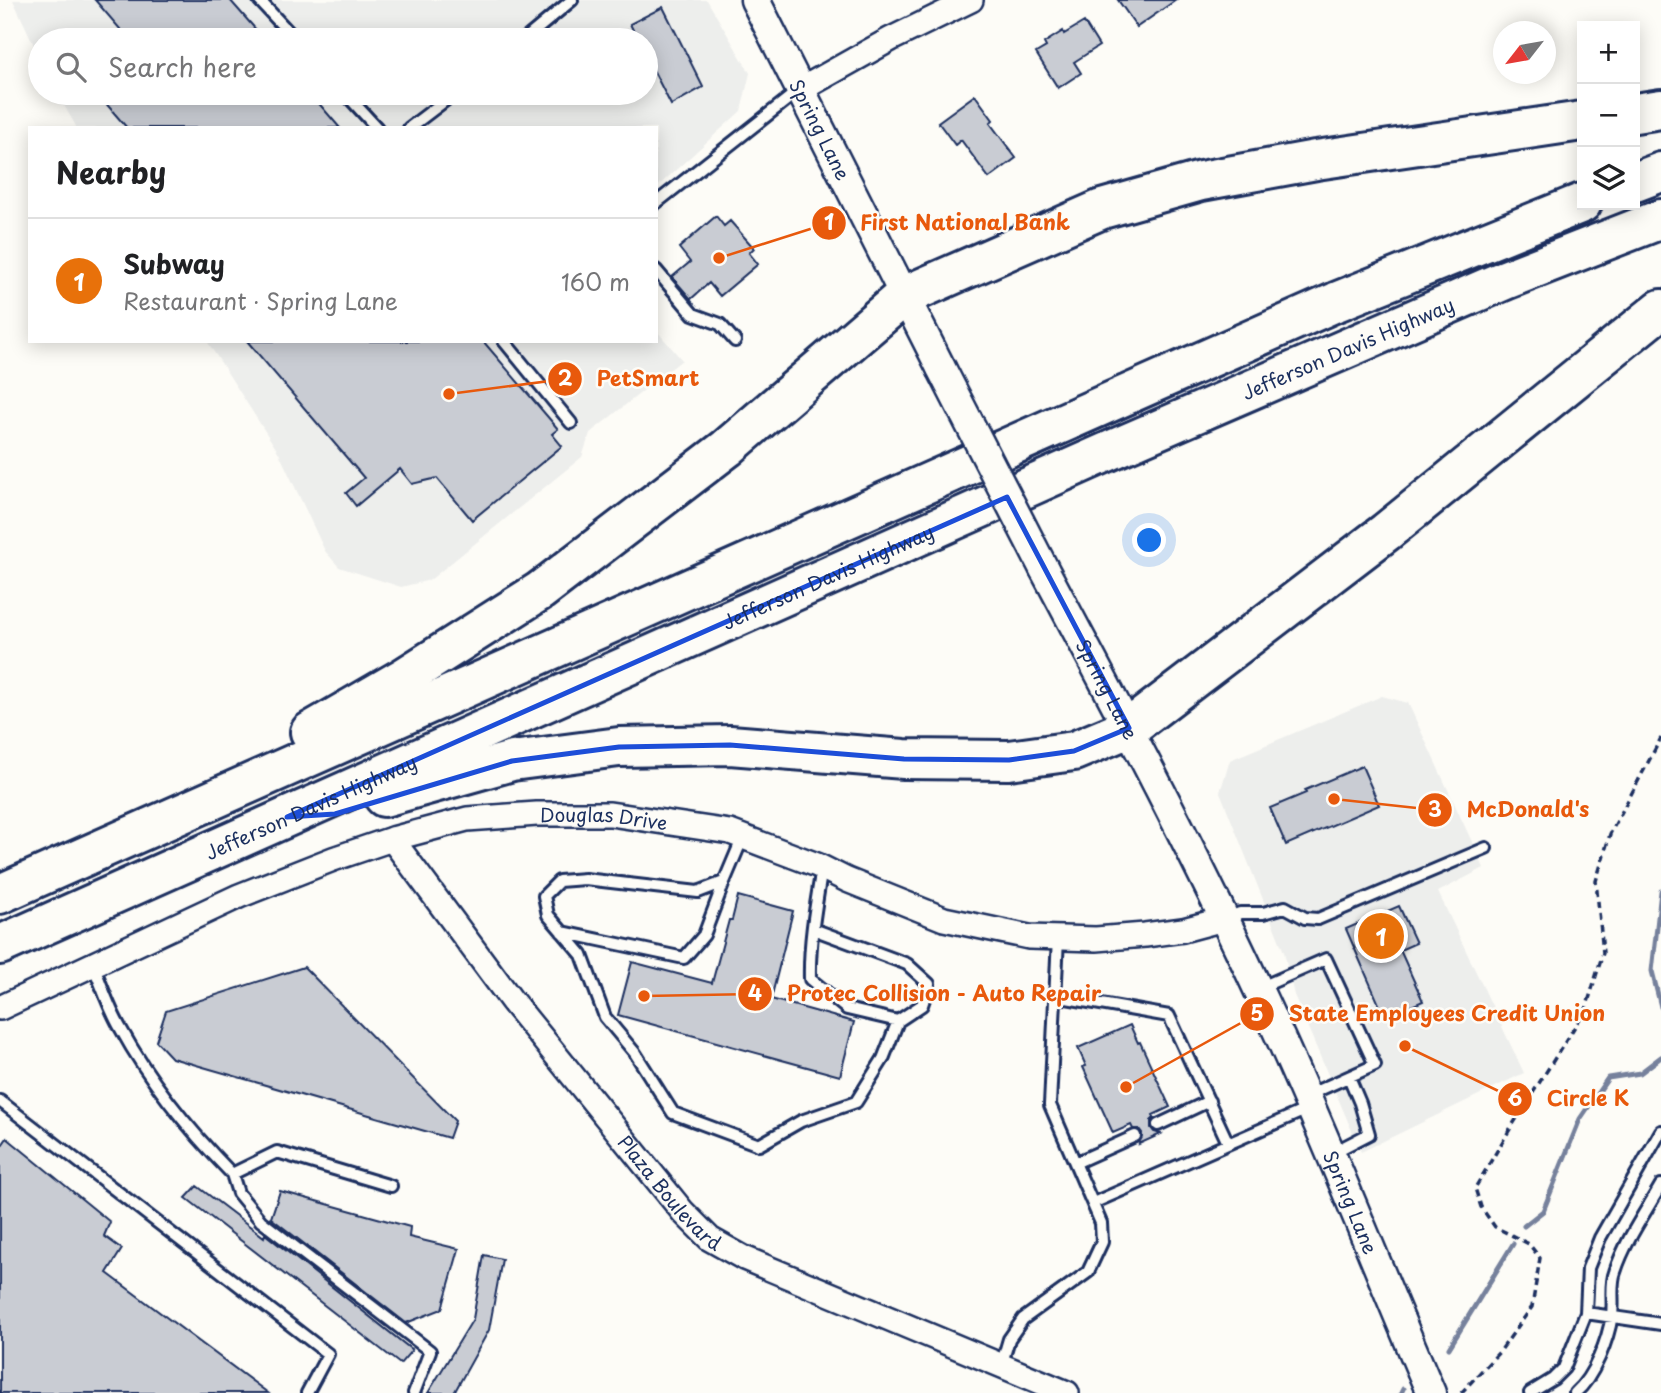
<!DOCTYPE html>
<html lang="en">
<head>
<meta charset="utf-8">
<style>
  :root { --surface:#fff; --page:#f2f2f2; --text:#202124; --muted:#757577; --line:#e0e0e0; --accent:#1f6fb2 }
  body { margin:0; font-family:"Playpen Sans",sans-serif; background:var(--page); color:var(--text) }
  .controls { position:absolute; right:21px; top:21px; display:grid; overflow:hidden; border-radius:0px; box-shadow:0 4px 18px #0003 }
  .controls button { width:63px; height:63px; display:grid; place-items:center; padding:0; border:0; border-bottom:2px solid var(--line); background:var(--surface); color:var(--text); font:35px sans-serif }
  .compass { position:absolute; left:1493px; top:21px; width:63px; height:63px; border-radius:50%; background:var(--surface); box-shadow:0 4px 18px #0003; rotate:239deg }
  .you { position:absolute; left:1150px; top:541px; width:24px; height:24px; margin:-18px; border:5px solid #fff; border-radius:50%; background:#1a73e8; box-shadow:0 0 0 10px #1a73e833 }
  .badge { display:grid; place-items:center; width:46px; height:46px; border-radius:50%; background:var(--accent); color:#fff; font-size:23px; font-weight:700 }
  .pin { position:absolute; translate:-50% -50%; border:4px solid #fff; box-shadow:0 2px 7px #0006 }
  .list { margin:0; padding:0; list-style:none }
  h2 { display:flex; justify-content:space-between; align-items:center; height:91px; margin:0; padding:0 28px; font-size:30px }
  h2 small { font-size:23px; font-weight:400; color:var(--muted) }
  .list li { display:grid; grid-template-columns:46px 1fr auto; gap:21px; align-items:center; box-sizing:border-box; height:126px; padding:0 28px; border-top:2px solid var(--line) }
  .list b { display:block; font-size:26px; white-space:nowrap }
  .list p { margin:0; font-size:23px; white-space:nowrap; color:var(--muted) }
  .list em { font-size:23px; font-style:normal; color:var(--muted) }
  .icon { flex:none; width:38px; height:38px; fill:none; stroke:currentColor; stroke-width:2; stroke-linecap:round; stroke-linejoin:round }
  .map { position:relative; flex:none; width:1661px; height:1393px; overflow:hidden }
  .search { position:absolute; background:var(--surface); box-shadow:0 4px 18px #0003; left:28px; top:28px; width:630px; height:77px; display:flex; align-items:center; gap:18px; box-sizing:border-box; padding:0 24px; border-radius:38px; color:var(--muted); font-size:26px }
  .panel { position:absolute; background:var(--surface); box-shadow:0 4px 18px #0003; left:28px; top:126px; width:630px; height:217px; border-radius:0px }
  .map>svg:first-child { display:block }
</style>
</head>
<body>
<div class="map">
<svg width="1661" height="1393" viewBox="0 0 1661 1393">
  <rect width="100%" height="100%" fill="#fdfcf7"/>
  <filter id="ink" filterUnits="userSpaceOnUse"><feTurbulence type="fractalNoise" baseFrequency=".0143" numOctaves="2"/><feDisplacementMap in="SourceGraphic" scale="14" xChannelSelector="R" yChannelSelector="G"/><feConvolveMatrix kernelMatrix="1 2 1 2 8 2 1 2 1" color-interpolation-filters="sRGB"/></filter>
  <g filter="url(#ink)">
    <path fill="#edeeec" d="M13,0H707L750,73L741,111L656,188V128H77L57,93H646V40H40V58Z
      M656,330L682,360L590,433L582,457L430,580L401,587L339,567L325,551L279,453L207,341H656Z
      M1382,696L1408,703L1484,868L1438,892L1524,1073L1361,1152L1294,995L1284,952L1220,792L1230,760Z"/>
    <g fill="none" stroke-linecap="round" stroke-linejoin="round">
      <path stroke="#76819c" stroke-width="5" d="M1661,891L1652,971L1661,1007
        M1524,1226L1543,1211L1580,1119L1608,1078L1640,1073L1661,1057
        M1449,1348L1513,1244
        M1401,1393L1403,1389"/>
    </g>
    <path fill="#c9ccd3" stroke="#1b2f5e" stroke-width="2" d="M95,0H230L265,40H108L121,30Z
      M1118,0H1176L1137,27Z
      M663,7L703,87L671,105L646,56V40H638L630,24Z
      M1084,22L1099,46L1074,62L1081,73L1058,88L1036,53L1046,47L1044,43L1063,31L1064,34Z
      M97,93H310L340,128H127Z
      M975,95L993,120L990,123L1016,158L989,178L961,140L955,145L938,122Z
      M716,216L724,226L730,221L754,248L749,253L758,264L720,296L709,283L691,299L672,277L690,262L679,248Z
      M247,341H483L558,429L552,434L562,446L472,520L437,478L412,484L400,469L356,506L346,493L364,478Z
      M1362,766L1379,805L1286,845L1270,808L1306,793L1305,790Z
      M738,896L793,911L771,999L854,1022L840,1076L618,1015L632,962L712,983L729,920H732Z
      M1399,906L1416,943L1400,950L1423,1001L1385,1018L1346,929Z
      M304,967L455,1121L449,1138L172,1058L156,1041L166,1011Z
      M1130,1025L1138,1043L1140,1042L1170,1107L1153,1115L1154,1118L1151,1121V1128L1154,1132L1161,1134L1139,1144L1142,1133L1139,1129H1133L1131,1125L1113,1133L1083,1067L1086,1066L1078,1048Z
      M7,1138L110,1222L104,1236L122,1249L107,1273L268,1393H0V1148Z
      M197,1186L264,1237L265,1234L412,1350L400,1364L186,1198Z
      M280,1191L410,1227L409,1237L459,1249L442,1309L406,1323L271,1218Z
      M484,1255L502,1259L489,1330L454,1393H428L473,1319Z"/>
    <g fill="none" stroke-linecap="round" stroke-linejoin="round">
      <g stroke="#1b2f5e" stroke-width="16">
        <path id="service" d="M259,0L296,40
          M524,40L572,0
          M345,93L377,128
          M409,128L455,93
          M656,203L798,91
          M656,270L693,314L720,324L735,341
          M504,341L571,423
          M743,837L724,882L698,892L585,879L559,881L544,896L548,915L582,955L605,1017L635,1053L673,1113L759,1145L801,1121L856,1102L883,1059L898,1021
          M1227,918L1240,913H1263L1285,907L1305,918L1318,919L1486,848
          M813,929L907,964L929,984L922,1005L898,1021L847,1009L810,979C809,942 816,904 822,868
          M562,932L684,958L704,935L724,882
          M93,965C102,986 109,1009 121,1029C150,1082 189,1130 232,1174L277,1152L391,1186
          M1259,988L1326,959L1375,1065L1308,1095
          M1055,996L1169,1016L1228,1143
          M0,1101L328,1354L307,1393
          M1158,1125L1209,1101
          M1332,1153L1369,1134L1360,1103L1349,1077
          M1075,1163L1135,1136
          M232,1174L238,1193L261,1221L430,1351L414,1393
          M1093,1203L1310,1108
          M1586,1313L1661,1324
          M1001,1366L1009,1339L1023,1319L1088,1272L1102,1242L1101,1223L1050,1105L1058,938
          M1530,1393L1553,1379L1564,1368L1586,1313L1588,1268L1600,1238L1661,1131
          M1575,1393C1594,1377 1608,1340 1612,1315C1614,1301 1610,1285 1615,1272C1625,1241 1645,1213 1661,1185"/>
      </g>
      <g stroke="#1b2f5e" stroke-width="28">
        <g id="minor">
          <path d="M800,90L891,39L971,0"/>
          <path id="s1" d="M392,839L512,1001L683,1212L710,1239L744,1258L1067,1393"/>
          <path id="s2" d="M0,1008L239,896L333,859L392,839L467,819L537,814H610L730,832L817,865L847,880L944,919L1029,937L1096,939L1145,935L1183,930L1224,919"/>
        </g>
      </g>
      <g stroke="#1b2f5e" stroke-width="33">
        <g id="tertiary">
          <path id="s3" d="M755,0L941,368"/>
          <path id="s4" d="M1044,569C1126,723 1208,878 1280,1037C1333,1154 1380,1274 1431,1393"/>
        </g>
      </g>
      <g stroke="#1b2f5e" stroke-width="44">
        <g id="motorway">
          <path d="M1635,113L1661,109"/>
          <path d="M1635,182L1661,172"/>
          <path d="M310,732L403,678L540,591L727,448L904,296L1102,209L1201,181L1316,160L1582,121"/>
          <path d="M384,797L512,761L619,747L730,745L904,759L1009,760L1074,751L1129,728L1386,532L1661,309"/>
          <path d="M0,894L1336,302L1582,203"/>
          <path id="s5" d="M0,945L1116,448L1505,280L1661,219"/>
        </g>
      </g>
      <path stroke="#1b2f5e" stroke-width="3.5" stroke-dasharray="7 5" stroke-linecap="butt" d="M1461,1393L1501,1350L1532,1307L1540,1258L1529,1244L1495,1227L1481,1207L1475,1188L1510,1129L1586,1009L1603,953L1596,881L1610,834L1661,738"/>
      <use href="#service" stroke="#fdfcf7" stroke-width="10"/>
      <use href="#minor" stroke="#fdfcf7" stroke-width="23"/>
      <use href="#tertiary" stroke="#fdfcf7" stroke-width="28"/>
      <use href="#motorway" stroke="#fdfcf7" stroke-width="38"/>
      <g stroke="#1b2f5e" stroke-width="33" stroke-linecap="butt">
        <path id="tertiary-bridge" d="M941,368L1044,569"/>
      </g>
      <use href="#tertiary-bridge" stroke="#fdfcf7" stroke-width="28"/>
    </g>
  </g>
  <path fill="none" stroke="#1d4ed8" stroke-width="5" stroke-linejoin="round" d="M1007,497L1129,728L1074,751L1009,760L904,759L730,745L619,747L512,761L335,814L287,817Z"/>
  <g text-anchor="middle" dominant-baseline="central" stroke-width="5" stroke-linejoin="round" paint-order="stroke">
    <g font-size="19" fill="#1b2f5e" stroke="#fdfcf7">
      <text stroke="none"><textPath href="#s3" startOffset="145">Spring Lane</textPath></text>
      <text stroke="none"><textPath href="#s5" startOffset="1474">Jefferson Davis Highway</textPath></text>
      <text stroke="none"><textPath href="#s5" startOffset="906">Jefferson Davis Highway</textPath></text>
      <text stroke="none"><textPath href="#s4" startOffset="136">Spring Lane</textPath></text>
      <text stroke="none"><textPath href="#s5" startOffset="340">Jefferson Davis Highway</textPath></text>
      <text stroke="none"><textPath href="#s2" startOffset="642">Douglas Drive</textPath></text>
      <text stroke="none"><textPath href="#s1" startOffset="450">Plaza Boulevard</textPath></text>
      <text stroke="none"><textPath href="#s4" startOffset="704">Spring Lane</textPath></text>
    </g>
  </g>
  <path fill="none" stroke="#e8590c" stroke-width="2.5" d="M719 258L829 223M449 394L565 379M1334 799L1435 810M644 996L755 994M1126 1087L1257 1014M1405 1046L1515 1099"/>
  <g fill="#e8590c" stroke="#fdfcf7" stroke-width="2.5">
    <circle cx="719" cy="258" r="7"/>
    <circle cx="449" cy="394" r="7"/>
    <circle cx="1334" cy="799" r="7"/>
    <circle cx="644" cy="996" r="7"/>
    <circle cx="1126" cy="1087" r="7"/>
    <circle cx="1405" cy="1046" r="7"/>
    <circle cx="829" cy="223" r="18"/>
    <circle cx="565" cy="379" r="18"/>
    <circle cx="1435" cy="810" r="18"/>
    <circle cx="755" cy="994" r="18"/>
    <circle cx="1257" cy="1014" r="18"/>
    <circle cx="1515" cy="1099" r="18"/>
  </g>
  <g font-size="21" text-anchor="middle" font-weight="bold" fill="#fff">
    <text x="829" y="230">1</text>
    <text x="565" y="386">2</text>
    <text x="1435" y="817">3</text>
    <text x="755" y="1001">4</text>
    <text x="1257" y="1021">5</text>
    <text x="1515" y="1106">6</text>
  </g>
  <g font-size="21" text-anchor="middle" font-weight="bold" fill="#e8590c" stroke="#fdfcf7" stroke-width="5" stroke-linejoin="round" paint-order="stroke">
    <text x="965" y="230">First National Bank</text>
    <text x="648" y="386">PetSmart</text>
    <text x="1528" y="817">McDonald's</text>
    <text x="944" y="1001">Protec Collision - Auto Repair</text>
    <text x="1447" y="1021">State Employees Credit Union</text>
    <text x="1588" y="1106">Circle K</text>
  </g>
</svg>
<div class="controls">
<button>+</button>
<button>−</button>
<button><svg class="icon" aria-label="layers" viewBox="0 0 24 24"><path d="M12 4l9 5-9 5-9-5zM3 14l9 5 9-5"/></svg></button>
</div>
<svg class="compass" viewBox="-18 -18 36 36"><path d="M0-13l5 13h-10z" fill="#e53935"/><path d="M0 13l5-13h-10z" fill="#757577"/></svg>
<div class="you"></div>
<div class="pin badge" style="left:1381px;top:936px;background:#e8710a">1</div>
<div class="search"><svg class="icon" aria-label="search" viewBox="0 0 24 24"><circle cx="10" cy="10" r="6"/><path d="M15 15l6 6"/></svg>Search here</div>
<section class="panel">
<h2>Nearby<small></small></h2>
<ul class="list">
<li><span class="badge" style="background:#e8710a">1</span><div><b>Subway</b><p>Restaurant · Spring Lane</p></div><em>160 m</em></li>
</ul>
</section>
</div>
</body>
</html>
